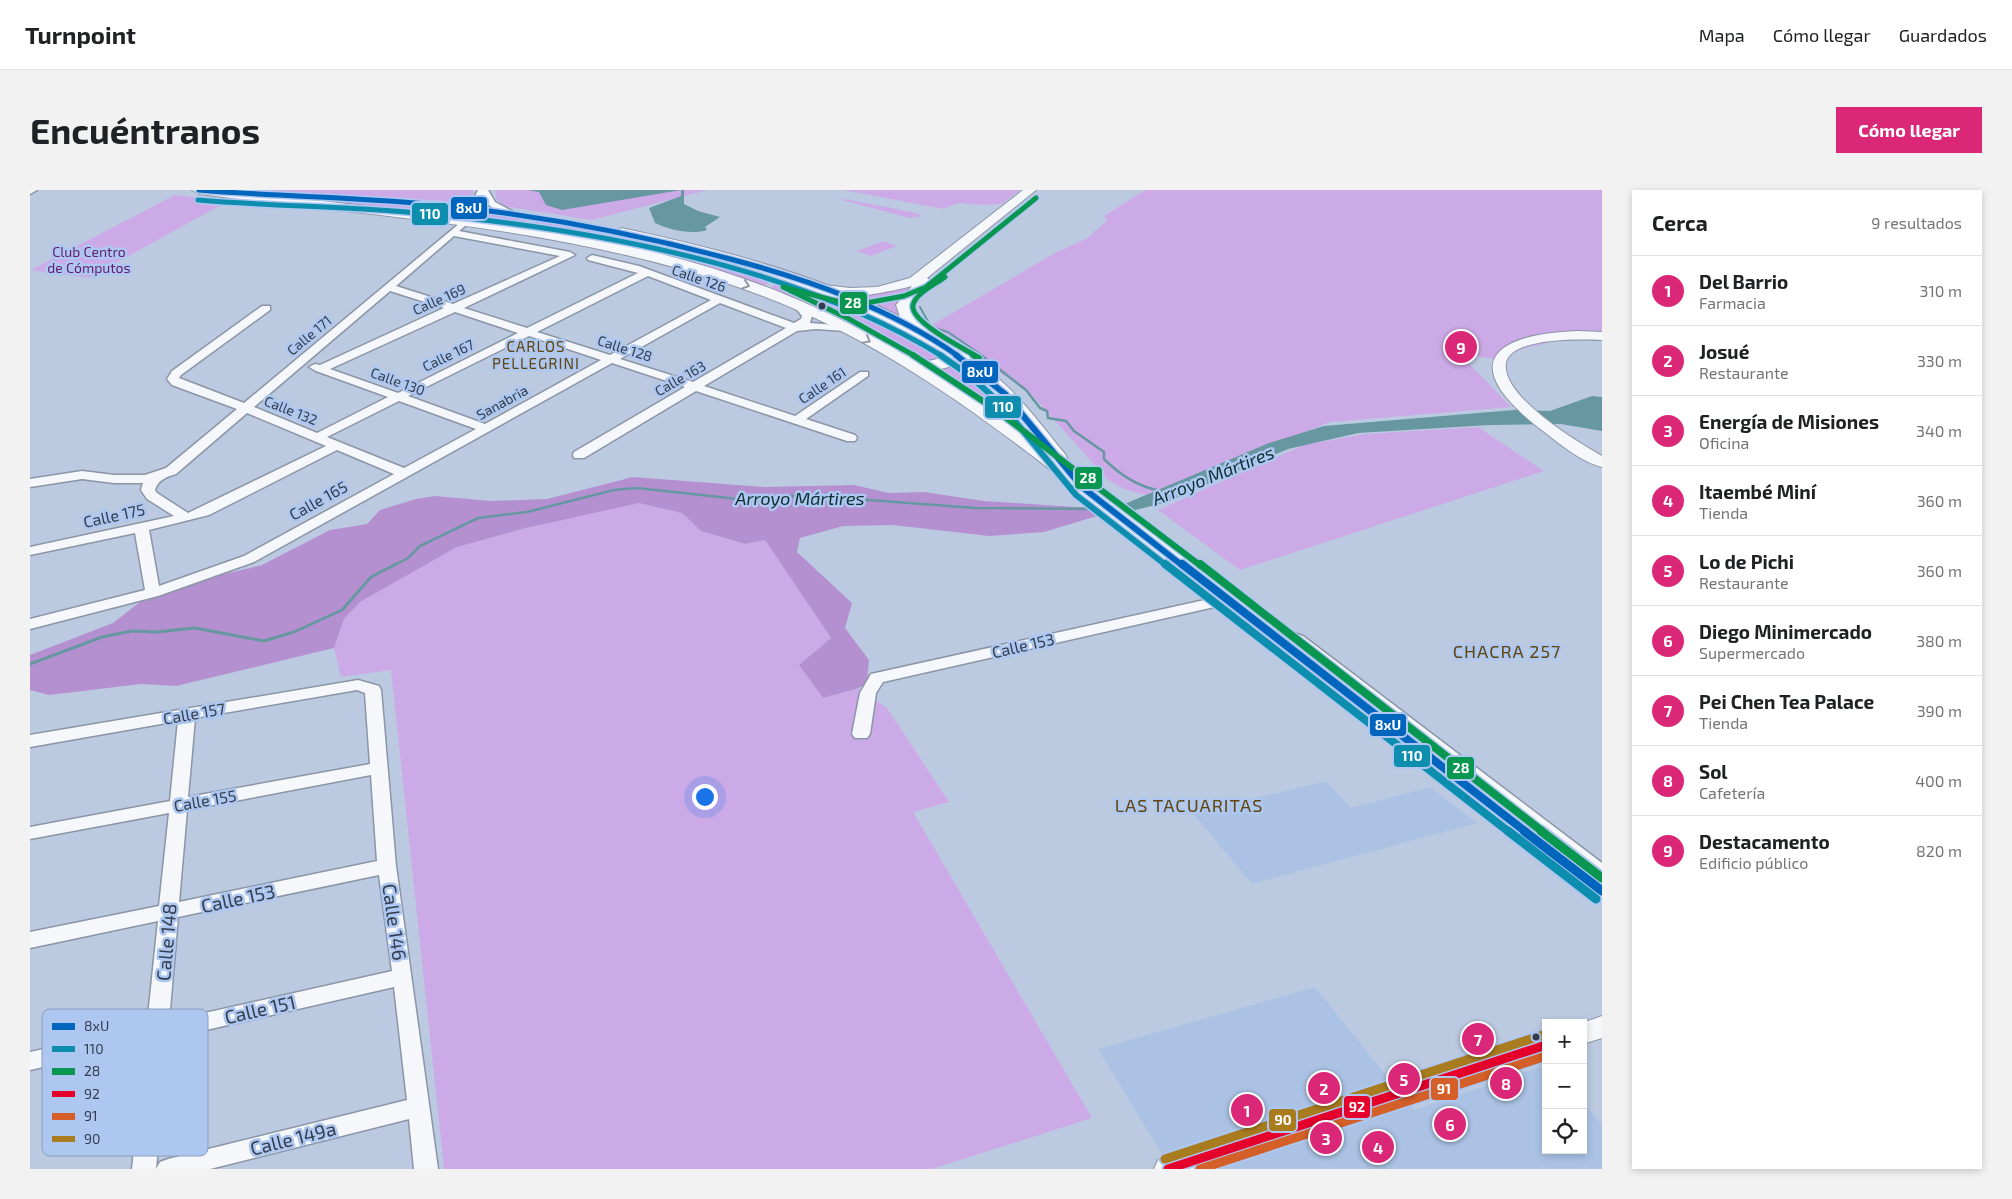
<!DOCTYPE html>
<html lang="es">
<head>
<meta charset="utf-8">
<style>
  :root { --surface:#fff; --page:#f2f2f2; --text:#202124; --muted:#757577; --line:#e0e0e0; --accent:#db2777 }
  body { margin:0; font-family:"Exo 2",sans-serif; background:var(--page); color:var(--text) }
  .controls { position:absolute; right:15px; bottom:15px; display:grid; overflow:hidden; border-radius:0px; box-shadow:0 2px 8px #0003 }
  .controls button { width:45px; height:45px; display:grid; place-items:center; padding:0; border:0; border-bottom:1px solid var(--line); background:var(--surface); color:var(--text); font:25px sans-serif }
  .you { position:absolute; left:674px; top:606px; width:18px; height:18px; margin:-12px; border:4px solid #fff; border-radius:50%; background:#1a73e8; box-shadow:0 0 0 8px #1a73e833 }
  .badge { display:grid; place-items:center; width:32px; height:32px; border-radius:50%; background:var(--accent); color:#fff; font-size:16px; font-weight:700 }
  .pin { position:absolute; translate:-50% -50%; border:2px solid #fff; box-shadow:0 1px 5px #0006 }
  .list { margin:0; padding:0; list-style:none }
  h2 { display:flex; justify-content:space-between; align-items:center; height:65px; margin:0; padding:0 20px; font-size:21px }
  h2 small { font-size:16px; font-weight:400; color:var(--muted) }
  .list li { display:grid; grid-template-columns:32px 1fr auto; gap:15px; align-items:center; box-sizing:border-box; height:70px; padding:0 20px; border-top:1px solid var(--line) }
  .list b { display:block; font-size:19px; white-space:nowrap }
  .list p { margin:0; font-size:16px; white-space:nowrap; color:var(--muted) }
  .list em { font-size:16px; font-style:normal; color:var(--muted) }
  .icon { flex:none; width:28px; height:28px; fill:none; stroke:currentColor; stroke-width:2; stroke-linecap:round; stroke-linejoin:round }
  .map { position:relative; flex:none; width:1572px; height:979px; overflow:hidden; border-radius:0px }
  header { display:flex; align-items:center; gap:30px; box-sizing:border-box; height:70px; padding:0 25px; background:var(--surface); border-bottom:1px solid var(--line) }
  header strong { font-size:24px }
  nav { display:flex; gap:28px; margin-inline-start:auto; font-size:18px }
  .intro { display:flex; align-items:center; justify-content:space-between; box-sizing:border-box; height:120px; padding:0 30px }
  h1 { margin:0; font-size:35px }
  .button { padding:12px 22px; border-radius:0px; background:var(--accent); color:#fff; font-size:18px; font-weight:700 }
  main { display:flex; gap:30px; padding:0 30px }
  aside { flex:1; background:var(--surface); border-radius:0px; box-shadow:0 2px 8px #0003 }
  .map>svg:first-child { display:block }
</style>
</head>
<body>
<header>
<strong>Turnpoint</strong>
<nav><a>Mapa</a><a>Cómo llegar</a><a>Guardados</a></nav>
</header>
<div class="intro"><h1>Encuéntranos</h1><a class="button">Cómo llegar</a></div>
<main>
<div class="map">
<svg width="1572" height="979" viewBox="0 0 1572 979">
  <rect width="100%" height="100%" fill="#bccae1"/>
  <path fill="#abc2e5" d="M1296,591L1321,618L1400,597L1447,633L1222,694L1163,623Z
    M1285,797L1384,920L1516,875V960H1553V913L1572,934V979H1141L1068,859Z"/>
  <path fill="#ccaae8" d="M215,0H443L444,8L429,12L377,8Z
    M465,0H677L562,30L474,16L467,10Z
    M813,0H990L972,14L954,15L928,13L914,19Z
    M1115,0H1572V149L1538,148L1492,159L1464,169L1429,163L1481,217L1300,232L1116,305L1094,299L1078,290L1002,205L902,135L1025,63L1056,49L1077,31L1074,26Z
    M1002,1L869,110L868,127L820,104L873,97Z
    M145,5L198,11L59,88L1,80Z
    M815,9L887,23L891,26L880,28L812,10Z
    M256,10L374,12L425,18L413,21L411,26Z
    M433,19L492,26L498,30L487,36L422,28L419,25L427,20Z
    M504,27L627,51L751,88L739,91L734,96L719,95L485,37L505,34L507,30Z
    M853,51L867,56L841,66L827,61Z
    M760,92L808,110L892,149L911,161V167L906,170L886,171L741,99L742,96Z
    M927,168L954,191L1019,267L889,177Z
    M1448,237L1514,281L1210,380L1128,320L1274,255L1336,244Z
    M609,313L652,323L671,341L714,354L735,350L801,448L769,475L793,508L829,498L857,518L919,612L883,622L1062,928L902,979H414L361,480L311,487L304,458L314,429L330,412L427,357L543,326Z"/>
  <path fill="#b590d0" d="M603,287L735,297L824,295L859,303L894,302L954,311L1060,318L1067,326L1014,342L959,346L863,335L813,336L770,348L767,362L822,413L815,438L839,470L837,493L829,498L793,508L769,475L801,448L735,350L715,354L671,341L652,323L609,313L496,338L427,357L330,412L314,429L304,458L146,496L111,494L19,505L0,500V465L83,433L124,401L232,375L300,340L337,334L350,320L386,309L405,306L461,311L517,309Z"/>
  <path fill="#6798a1" d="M498,0H654V14L668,21L690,27L675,37L677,40C662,45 639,40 625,33L619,18L651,6V0L532,20L516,15L509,2Z
    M1562,206L1572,207V241L1531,234L1459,235L1328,243L1258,259L1134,313L1105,320L1093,319L1097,313L1239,253L1294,236L1484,220L1520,221Z"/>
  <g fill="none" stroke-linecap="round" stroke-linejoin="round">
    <path stroke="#6798a1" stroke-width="2" d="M890,117L901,137L918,142L953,166"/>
    <path stroke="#6798a1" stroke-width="2.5" d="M951,165L996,200L1010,218L1017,221L1018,228L1036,231L1044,241L1074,262V269C1090,285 1108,297 1131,301
      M363,376L378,368L390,356L448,328L497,322L584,300L607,298L717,310L773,305L945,318L1072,319"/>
    <path stroke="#6798a1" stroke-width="3" d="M0,474L72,447L102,441L126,442L165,438L234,451L264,442L312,420L341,387L366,374"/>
    <g stroke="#8a95a6" stroke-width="3">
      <path id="minor" d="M0,0H7L0,4Z
        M448,0H458L465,12L484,22C474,29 459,17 454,8C448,14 436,20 428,19V15L444,8Z
        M436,28L441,31L429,41L540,62L545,65L434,118L497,138L608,83L558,70L557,68L562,65L609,76L764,133L771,129L772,126L764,116L769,113L773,114L782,126L780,133L819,136L821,138L815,141L786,139L767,141L674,196L765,226L830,182H838V186L776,229L825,245L827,248L825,251H817L666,201L554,268H544L543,265L544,262L655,197L582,173L224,372L128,406L0,439V429L115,400L105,343L0,365V357L144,326L117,309L111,300L113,293H84L52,289L0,297V289L52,281L84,285H115L136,278L207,219L142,195L137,189L142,181L232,116H240V120L151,185L149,188L214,213ZM424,46L530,66L423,114L366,96ZM618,86L681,110L580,165L507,142ZM360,101L414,118L290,175L285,174L279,177L286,181L358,207L287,243L224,217ZM690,113L756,138L663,192L590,169ZM425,122L488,143L368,203L300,179ZM499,146L571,170L455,234L378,206ZM369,211L446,239L374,278L297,247ZM217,223L296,256L158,323L127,303L125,300C128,290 136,287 146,284ZM307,260L364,284L214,366L129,396L119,340L179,325Z
        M1197,405L1205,410L1202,413L853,492L846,503L840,544L837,548H825L822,544L830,503L841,484Z
        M1240,435L1273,446L1572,673V690L1565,688L1261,452L1235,443L1232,440Z
        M328,490L349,496L351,500L366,676L408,979H384L379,929L180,979H126L130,972L138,969L377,910L364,797L137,849L126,979H102L115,854L0,880V862L117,836L128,731L0,758V742L129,716L139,623L0,649V637L140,611L148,531L0,557V545ZM327,500L335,503L340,574L158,607L165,528ZM341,585L347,671L149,712L157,620ZM349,685L362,781L139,831L148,727Z"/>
    </g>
    <g stroke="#8a95a6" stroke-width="2">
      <path id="major" d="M993,0H1006L897,88L901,91L880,115C886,139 889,129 902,145L900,148H890L873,136L866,115L882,96C863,101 802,115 789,99L795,95L820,98L847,97L880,88Z
        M1547,141L1572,142V150C1552,149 1481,147 1476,173C1471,206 1547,252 1572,266V277C1551,272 1530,254 1513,241C1434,181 1450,145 1547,141Z
        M1572,826V848L1553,854L1552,833Z
        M1516,844V866L1177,979H1124L1128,970L1138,966Z"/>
    </g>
    <g stroke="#8a95a6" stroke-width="2">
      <path id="highway" d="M162,0C217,0 271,9 326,15C480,32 639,51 782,116C807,127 831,140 855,153C865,158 875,167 886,169C895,172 904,171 912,167L910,160C847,125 781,97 711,76C670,64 628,55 586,45L584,42L591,38C685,58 778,82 865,124C902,141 940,162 970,190C995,212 1014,239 1035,264L1037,268L1033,272L1572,686V711L1562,708C1423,598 1284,489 1145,379C1016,277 886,163 730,105C551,38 357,28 169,4ZM926,172C959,197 979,219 1005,252L902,181L919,177Z"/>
    </g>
    <use href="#minor" fill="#f5f7fa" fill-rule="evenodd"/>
    <use href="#major" fill="#f5f7fa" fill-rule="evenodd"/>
    <use href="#highway" fill="#f5f7fa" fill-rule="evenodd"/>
    <g stroke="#adc7f0" stroke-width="8">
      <path id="bus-1-far3" d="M169,0C252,7 335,7 417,16C513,26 607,44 700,69C780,90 860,118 928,166"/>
    </g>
    <g stroke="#adc7f0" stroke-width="9">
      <path id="bus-1-far2" d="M926,165L975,204L1052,297L1153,376"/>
    </g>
    <g stroke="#adc7f0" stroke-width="11">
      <path id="bus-1-far1" d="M1152,374L1496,642"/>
    </g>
    <g stroke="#adc7f0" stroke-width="13">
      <path id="bus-1" d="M1494,641L1572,701"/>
    </g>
    <g stroke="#adc7f0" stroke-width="8">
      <path id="bus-2-far3" d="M168,10C237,16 307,16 376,22C550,37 761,73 912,166"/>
    </g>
    <g stroke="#adc7f0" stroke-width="9">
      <path id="bus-2-far2" d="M910,165L940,186L970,213L1046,305L1137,376"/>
    </g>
    <g stroke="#adc7f0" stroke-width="11">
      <path id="bus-2-far1" d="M1135,374L1479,642"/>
    </g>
    <g stroke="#adc7f0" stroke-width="13">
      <path id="bus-2" d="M1478,641L1566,709"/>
    </g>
    <g stroke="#adc7f0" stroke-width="8">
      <path id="bus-3-far3" d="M915,87C906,94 886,103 883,115C880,132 933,158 946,166
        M885,166L819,129L753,97L810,112L836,113L874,106L896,97L1006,8"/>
    </g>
    <g stroke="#adc7f0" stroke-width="9">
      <path id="bus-3-far2" d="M883,165L962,217L1171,376
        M943,165L949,168"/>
    </g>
    <g stroke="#adc7f0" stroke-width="11">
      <path id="bus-3-far1" d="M1170,374L1513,642"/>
    </g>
    <g stroke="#adc7f0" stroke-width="13">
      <path id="bus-3" d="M1511,641L1572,688"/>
    </g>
    <g stroke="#adc7f0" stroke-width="13">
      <path id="bus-4" d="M1138,979L1516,855"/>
    </g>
    <g stroke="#adc7f0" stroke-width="13">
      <path id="bus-5" d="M1170,979L1516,866"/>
    </g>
    <g stroke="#adc7f0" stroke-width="13">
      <path id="bus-6" d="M1135,969L1513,845"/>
    </g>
    <use href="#bus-1-far3" stroke="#0065bd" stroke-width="5"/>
    <use href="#bus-1-far2" stroke="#0065bd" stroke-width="6"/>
    <use href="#bus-1-far1" stroke="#0065bd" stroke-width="8"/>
    <use href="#bus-1" stroke="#0065bd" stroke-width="9"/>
    <use href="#bus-2-far3" stroke="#0d8eae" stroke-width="5"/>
    <use href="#bus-2-far2" stroke="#0d8eae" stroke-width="6"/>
    <use href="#bus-2-far1" stroke="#0d8eae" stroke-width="8"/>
    <use href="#bus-2" stroke="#0d8eae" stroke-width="9"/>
    <use href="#bus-3-far3" stroke="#089650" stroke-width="5"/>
    <use href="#bus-3-far2" stroke="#089650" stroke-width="6"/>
    <use href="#bus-3-far1" stroke="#089650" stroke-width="8"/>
    <use href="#bus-3" stroke="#089650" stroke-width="9"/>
    <use href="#bus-4" stroke="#e4002b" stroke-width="9"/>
    <use href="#bus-5" stroke="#d55f28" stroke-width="9"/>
    <use href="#bus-6" stroke="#a97c1f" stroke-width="9"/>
  </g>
  <defs><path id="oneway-chevron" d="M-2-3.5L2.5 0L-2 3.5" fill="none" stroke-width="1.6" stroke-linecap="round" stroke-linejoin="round" transform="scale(1.25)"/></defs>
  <g stroke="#949aa4">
    <use href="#oneway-chevron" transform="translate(716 95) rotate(18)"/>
    <use href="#oneway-chevron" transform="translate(837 150) rotate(29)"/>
  </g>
  <g fill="#333d4d" stroke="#adc7f0" stroke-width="2">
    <circle cx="792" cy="116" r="4.5"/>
    <circle cx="1506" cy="847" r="4.5"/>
  </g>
  <g text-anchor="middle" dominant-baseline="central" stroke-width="5" stroke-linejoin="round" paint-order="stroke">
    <g font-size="14" fill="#651a76" stroke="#adc7f0">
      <text x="59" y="61">Club Centro<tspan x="59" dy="16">de Cómputos</tspan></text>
    </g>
    <g font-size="14" fill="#333d4d" stroke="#adc7f0">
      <text transform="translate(669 88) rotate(19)">Calle 126</text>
      <text transform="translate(409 109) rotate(-24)">Calle 169</text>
      <text transform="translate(279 145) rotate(-40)">Calle 171</text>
      <text transform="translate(595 158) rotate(18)">Calle 128</text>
      <text transform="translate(418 165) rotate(-26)">Calle 167</text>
      <text transform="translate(650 188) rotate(-30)">Calle 163</text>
      <text transform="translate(368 191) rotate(20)">Calle 130</text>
      <text transform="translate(792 195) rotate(-34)">Calle 161</text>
      <text transform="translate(472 212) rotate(-29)">Sanabria</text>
      <text transform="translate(261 220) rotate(22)">Calle 132</text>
    </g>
    <g font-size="15" letter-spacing="1" fill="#61450a" stroke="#adc7f0">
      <text x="506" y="156">CARLOS<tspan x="506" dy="17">PELLEGRINI</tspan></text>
    </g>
    <g font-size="16" fill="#333d4d" stroke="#adc7f0">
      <text transform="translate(288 310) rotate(-29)">Calle 165</text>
      <text transform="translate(84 325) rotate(-12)">Calle 175</text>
      <text transform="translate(993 455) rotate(-13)">Calle 153</text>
      <text transform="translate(164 523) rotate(-10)">Calle 157</text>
      <text transform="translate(175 610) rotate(-10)">Calle 155</text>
    </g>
    <g font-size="18" font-style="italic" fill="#0c2f30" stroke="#adc7f0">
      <text transform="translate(1183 285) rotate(-22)">Arroyo Mártires</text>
      <text x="770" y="308">Arroyo Mártires</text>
    </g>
    <g font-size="18" letter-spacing="1" fill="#61450a" stroke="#adc7f0">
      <text x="1477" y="461">CHACRA 257</text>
      <text x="1159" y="615">LAS TACUARITAS</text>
    </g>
    <g font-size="19" fill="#333d4d" stroke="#adc7f0">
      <text transform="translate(208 708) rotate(-12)">Calle 153</text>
      <text transform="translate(365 732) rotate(82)">Calle 146</text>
      <text transform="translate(136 752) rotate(-85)">Calle 148</text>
      <text transform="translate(230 819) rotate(-13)">Calle 151</text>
      <text transform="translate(263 948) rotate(-14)">Calle 149a</text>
    </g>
  </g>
  <rect x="12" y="819" width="166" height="147" rx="8" fill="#adc7f0" stroke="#889ebf" stroke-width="1"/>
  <rect x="22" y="833" width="23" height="7" fill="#0065bd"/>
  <rect x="22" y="856" width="23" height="6" fill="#0d8eae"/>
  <rect x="22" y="878" width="23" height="7" fill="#089650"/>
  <rect x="22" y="901" width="23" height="6" fill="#e4002b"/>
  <rect x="22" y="923" width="23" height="7" fill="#d55f28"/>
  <rect x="22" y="946" width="23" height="6" fill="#a97c1f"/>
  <g font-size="14" fill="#333d4d">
    <text x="54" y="841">8xU</text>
    <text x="54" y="864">110</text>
    <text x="54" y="886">28</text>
    <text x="54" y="909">92</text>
    <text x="54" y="931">91</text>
    <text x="54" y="954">90</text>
  </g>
  <g stroke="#adc7f0" stroke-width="2">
    <rect x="420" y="6" width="38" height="24" rx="5" fill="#0065bd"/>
    <rect x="381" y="12" width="38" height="24" rx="5" fill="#0d8eae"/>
    <rect x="809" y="101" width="29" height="24" rx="5" fill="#089650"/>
    <rect x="931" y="170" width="38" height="24" rx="5" fill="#0065bd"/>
    <rect x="954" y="205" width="38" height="24" rx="5" fill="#0d8eae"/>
    <rect x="1044" y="276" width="29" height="24" rx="5" fill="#089650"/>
    <rect x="1339" y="523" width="38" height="24" rx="5" fill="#0065bd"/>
    <rect x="1363" y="554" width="38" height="24" rx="5" fill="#0d8eae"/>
    <rect x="1416" y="566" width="29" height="24" rx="5" fill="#089650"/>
    <rect x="1400" y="887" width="29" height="24" rx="5" fill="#d55f28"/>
    <rect x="1313" y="905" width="28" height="24" rx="5" fill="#e4002b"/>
    <rect x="1238" y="918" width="29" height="24" rx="5" fill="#a97c1f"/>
  </g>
  <g font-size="14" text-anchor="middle" font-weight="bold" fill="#fff">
    <text x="439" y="23">8xU</text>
    <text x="400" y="29">110</text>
    <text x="823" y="118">28</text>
    <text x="950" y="187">8xU</text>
    <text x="973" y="222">110</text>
    <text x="1058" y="293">28</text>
    <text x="1358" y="540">8xU</text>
    <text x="1382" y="571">110</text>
    <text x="1431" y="583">28</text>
    <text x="1414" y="904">91</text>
    <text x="1327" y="922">92</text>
    <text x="1253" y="935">90</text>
  </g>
</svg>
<div class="controls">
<button>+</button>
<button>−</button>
<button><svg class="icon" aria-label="locate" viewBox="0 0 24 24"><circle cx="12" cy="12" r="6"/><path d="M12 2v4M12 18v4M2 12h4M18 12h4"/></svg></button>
</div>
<div class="you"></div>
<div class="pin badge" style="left:1217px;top:920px">1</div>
<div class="pin badge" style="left:1294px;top:898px">2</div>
<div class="pin badge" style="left:1296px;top:948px">3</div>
<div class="pin badge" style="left:1348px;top:957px">4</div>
<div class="pin badge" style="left:1374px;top:889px">5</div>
<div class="pin badge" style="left:1420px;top:934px">6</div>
<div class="pin badge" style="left:1448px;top:849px">7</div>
<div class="pin badge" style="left:1476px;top:893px">8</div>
<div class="pin badge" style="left:1431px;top:157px">9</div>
</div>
<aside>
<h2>Cerca<small>9 resultados</small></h2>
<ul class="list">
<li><span class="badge">1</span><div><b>Del Barrio</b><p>Farmacia</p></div><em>310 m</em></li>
<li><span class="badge">2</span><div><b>Josué</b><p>Restaurante</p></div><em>330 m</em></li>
<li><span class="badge">3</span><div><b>Energía de Misiones</b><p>Oficina</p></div><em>340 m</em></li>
<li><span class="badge">4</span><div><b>Itaembé Miní</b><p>Tienda</p></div><em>360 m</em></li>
<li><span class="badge">5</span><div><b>Lo de Pichi</b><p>Restaurante</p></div><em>360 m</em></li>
<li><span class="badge">6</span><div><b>Diego Minimercado</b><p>Supermercado</p></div><em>380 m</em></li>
<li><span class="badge">7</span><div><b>Pei Chen Tea Palace</b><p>Tienda</p></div><em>390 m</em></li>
<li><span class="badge">8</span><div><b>Sol</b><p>Cafetería</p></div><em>400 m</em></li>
<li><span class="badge">9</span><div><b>Destacamento</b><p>Edificio público</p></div><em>820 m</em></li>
</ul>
</aside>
</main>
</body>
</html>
